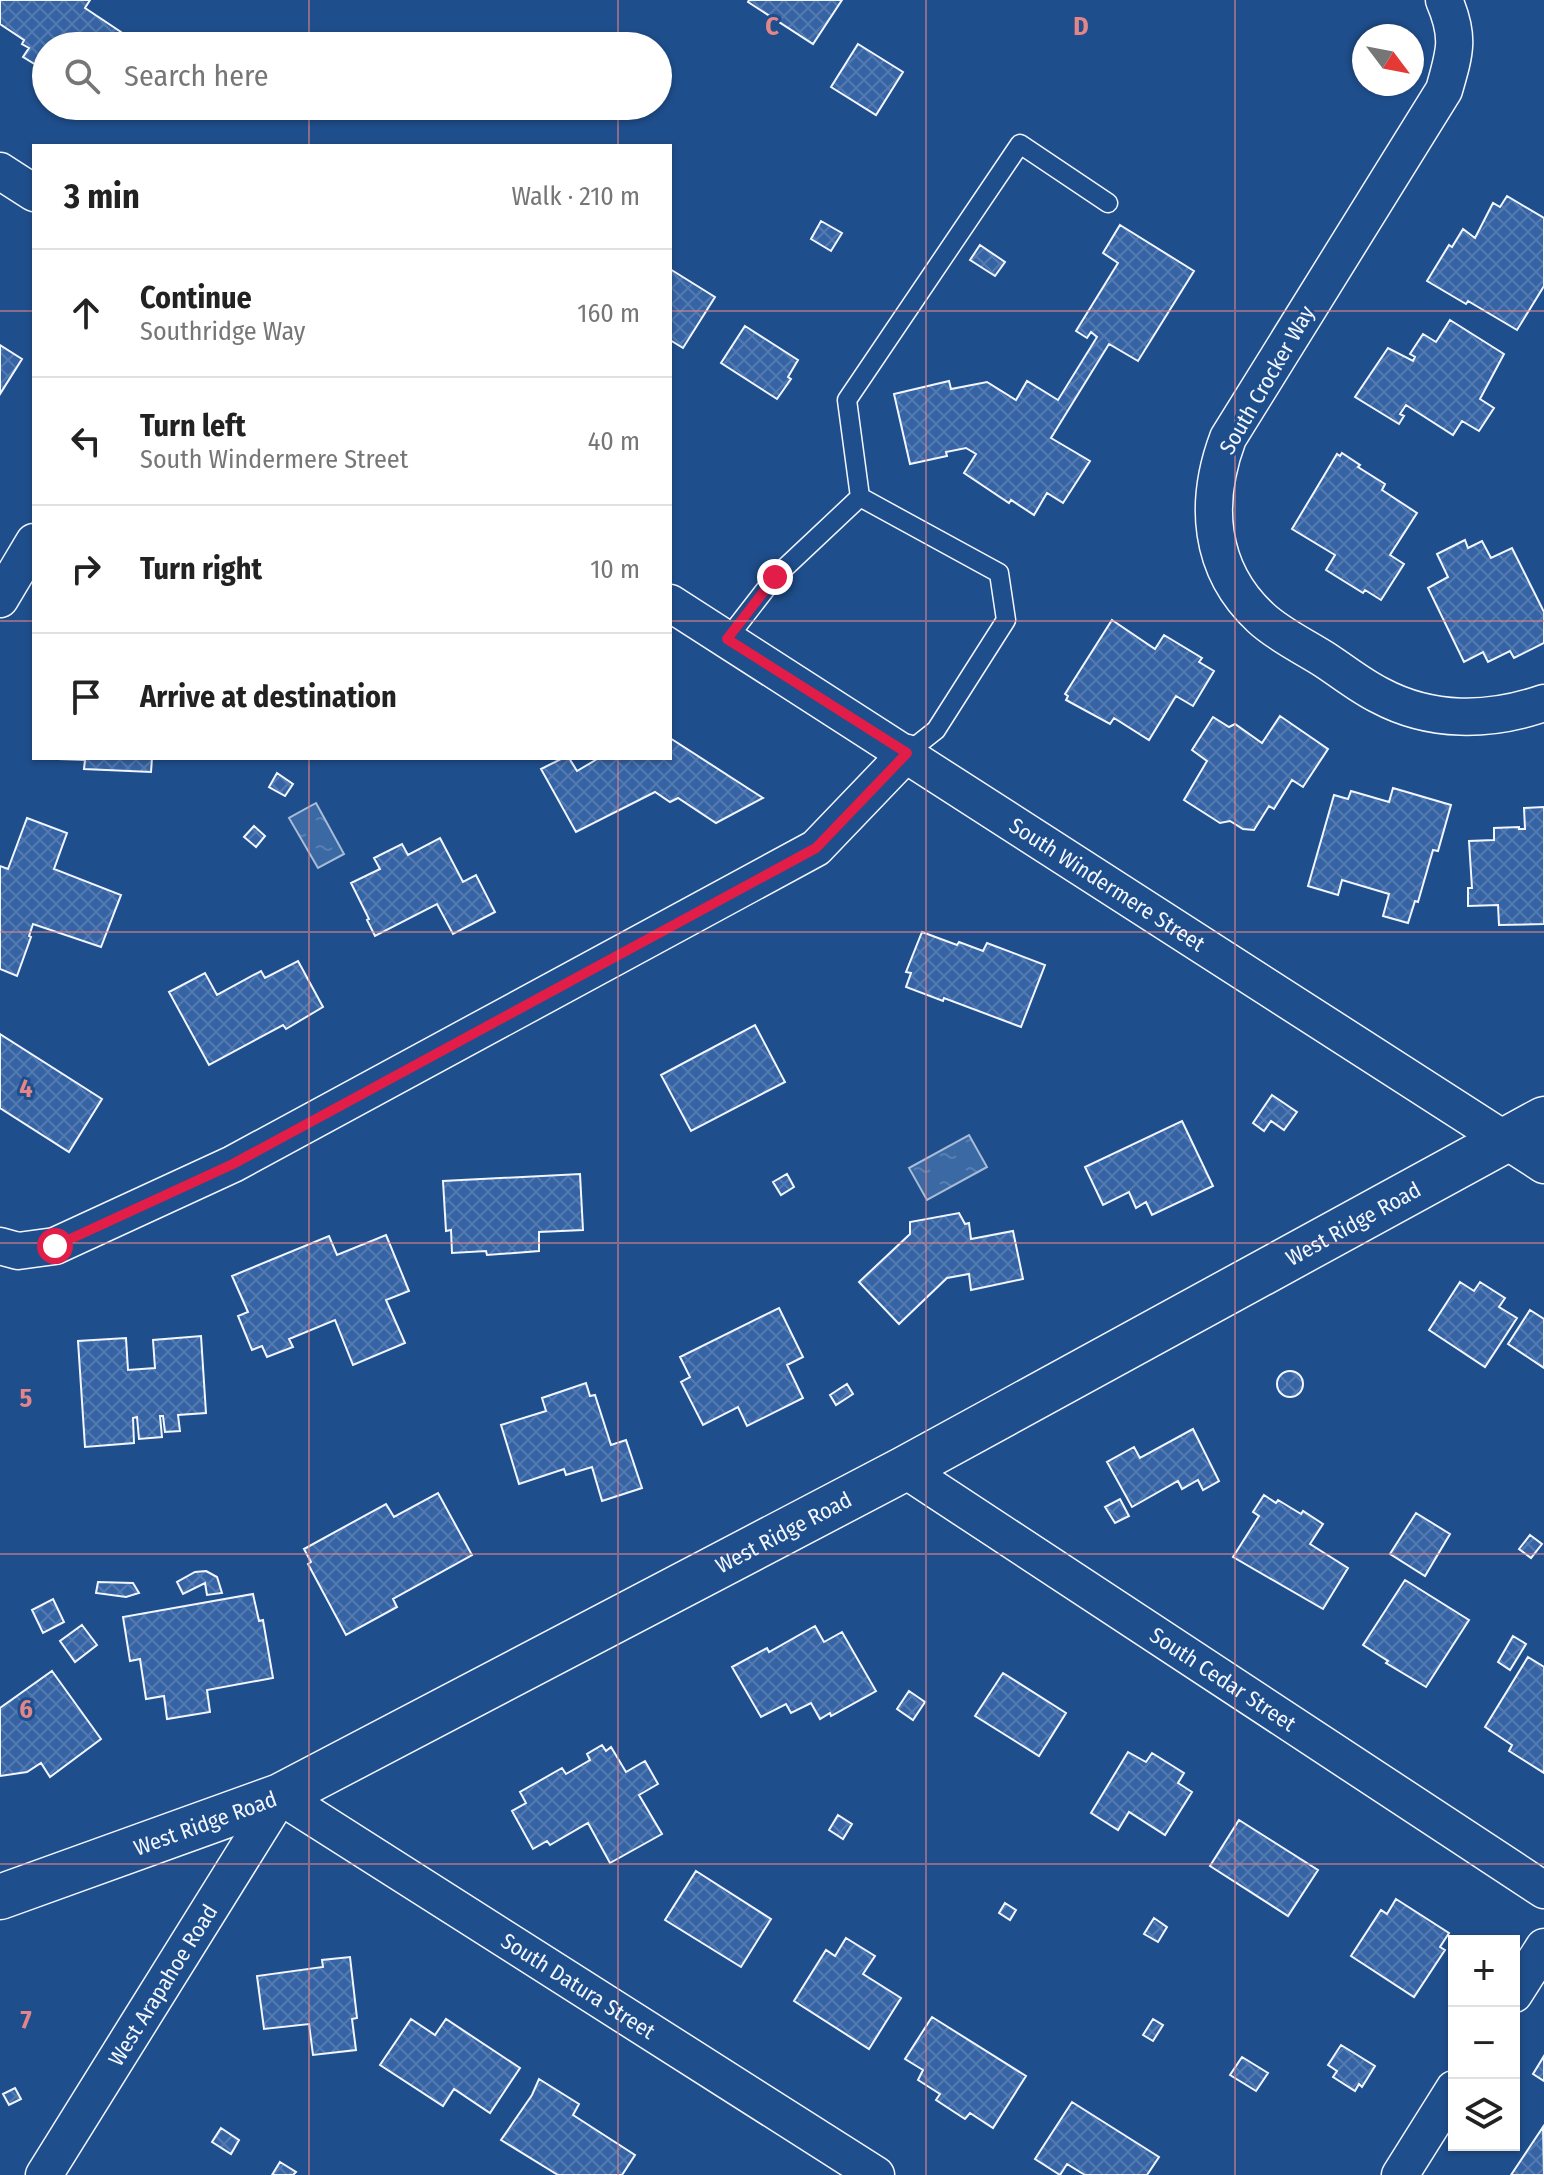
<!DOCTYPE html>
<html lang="en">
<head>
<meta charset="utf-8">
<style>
  :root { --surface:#fff; --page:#f2f2f2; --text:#222; --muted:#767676; --line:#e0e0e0 }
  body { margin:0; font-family:"Fira Sans Condensed",sans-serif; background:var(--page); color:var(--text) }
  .controls { position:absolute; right:24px; bottom:24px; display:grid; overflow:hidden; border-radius:0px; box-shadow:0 2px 6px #0004 }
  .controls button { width:72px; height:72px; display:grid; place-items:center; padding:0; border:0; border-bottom:2px solid var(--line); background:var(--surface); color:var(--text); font:40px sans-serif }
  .compass { position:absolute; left:1352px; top:24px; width:72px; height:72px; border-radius:50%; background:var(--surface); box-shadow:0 2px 6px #0004; rotate:122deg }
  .stop { position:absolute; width:24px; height:24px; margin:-18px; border:6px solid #e11d48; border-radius:50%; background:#fff }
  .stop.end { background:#e11d48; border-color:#fff; box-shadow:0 2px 8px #0008 }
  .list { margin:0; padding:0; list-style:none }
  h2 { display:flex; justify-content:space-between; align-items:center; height:104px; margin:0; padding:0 32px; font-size:34px }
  h2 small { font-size:26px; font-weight:400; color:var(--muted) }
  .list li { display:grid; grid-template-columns:52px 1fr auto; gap:24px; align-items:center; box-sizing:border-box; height:128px; padding:0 32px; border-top:2px solid var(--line) }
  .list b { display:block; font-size:30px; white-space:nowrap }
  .list p { margin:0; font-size:26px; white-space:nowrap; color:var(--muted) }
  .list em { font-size:26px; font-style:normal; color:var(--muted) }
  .icon { flex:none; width:44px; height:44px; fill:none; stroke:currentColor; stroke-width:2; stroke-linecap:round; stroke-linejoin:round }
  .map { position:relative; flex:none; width:1544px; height:2175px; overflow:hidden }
  .search { position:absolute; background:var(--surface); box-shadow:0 2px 6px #0004; left:32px; top:32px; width:640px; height:88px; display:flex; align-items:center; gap:20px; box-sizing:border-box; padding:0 28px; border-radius:44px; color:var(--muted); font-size:30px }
  .panel { position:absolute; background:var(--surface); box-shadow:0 2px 6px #0004; left:32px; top:144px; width:640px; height:616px; border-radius:0px }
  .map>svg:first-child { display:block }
</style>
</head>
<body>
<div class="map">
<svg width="1544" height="2175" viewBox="0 0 1544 2175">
  <defs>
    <pattern id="water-ripples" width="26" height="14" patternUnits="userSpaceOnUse" patternTransform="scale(2)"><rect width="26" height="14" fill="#3b69a3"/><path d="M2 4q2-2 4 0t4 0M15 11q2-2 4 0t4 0" fill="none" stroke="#587fb1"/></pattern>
    <pattern id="building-cross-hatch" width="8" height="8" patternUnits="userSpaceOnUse" patternTransform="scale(2)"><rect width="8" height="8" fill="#3563a3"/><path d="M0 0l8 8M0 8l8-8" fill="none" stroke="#537ab1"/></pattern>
  </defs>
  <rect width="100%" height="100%" fill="#1f4e8c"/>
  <path fill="url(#water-ripples)" stroke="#a8bbd7" stroke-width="2" d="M316,803L344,854L318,868L289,818Z
    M969,1135L987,1167L927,1200L909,1168Z"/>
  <path fill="url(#building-cross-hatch)" stroke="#f2f6ff" stroke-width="2" d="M0,0H90L85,8L121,32L112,46H46V71L23,57L29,48L22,44L24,40L0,24Z
    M749,0H842L813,44L748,2Z
    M858,44L903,72L876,115L831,87Z
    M1507,196L1544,218V286L1517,330L1468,301L1466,304L1427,281L1449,245L1452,247L1463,229L1475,238L1493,203L1500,207Z
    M821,221L842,233L831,251L811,239Z
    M1120,225L1194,271L1138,361L1109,344L1051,438L1090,461L1063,503L1047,493L1034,515L1011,500L1009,503L964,473L976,454L966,448L946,452L947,456L910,464L894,394L949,381L951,389L987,382L1016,400L1027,381L1058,400L1097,337L1091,332L1087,338L1076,331L1118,263L1103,253Z
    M980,245L1005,262L995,276L970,260Z
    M670,269L715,297L683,348L670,340Z
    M1450,320L1504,354L1480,399L1494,408L1479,431L1462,421L1453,435L1406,405L1400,414L1404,416L1399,424L1355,397L1388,348L1413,361L1415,357L1410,354L1423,334L1436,342Z
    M745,326L798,360L788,377L791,379L777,399L721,363Z
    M0,345L22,359L0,394Z
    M1342,453L1360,465L1358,467L1385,484L1382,490L1417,513L1390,555L1404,564L1381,600L1365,590L1363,593L1326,570L1335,555L1292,529L1337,454L1340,456Z
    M1465,540L1468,548L1482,541L1491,558L1512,548L1544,612V643L1514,658L1510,651L1488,662L1483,652L1464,662L1428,588L1448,577L1437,554Z
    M1112,620L1155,649L1164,635L1202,658L1199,662L1214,671L1193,706L1176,696L1149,740L1114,718L1110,724L1066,700L1068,696L1065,694Z
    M1280,716L1328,749L1303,787L1292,780L1274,809L1269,806L1254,830L1243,829L1230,821L1220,823L1184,800L1207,761L1192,750L1213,717L1229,727L1235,724L1262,743Z
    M670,738L763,798L716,823L678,798L670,802L655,792L576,832L541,769L563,758H569L577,771L599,758H670Z
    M152,758L151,772L84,769L85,760L58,759Z
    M277,773L293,784L285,796L269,787Z
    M1393,788L1451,805L1438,851L1433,850L1418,902L1415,901L1408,923L1383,916L1389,894L1342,880L1338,895L1308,886L1334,795L1348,799L1351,791L1389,802Z
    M1544,807V924L1499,925L1498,905L1468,906V888H1472L1469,841L1494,840V828L1519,827V829H1525L1524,808Z
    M27,818L67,833L54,869L121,895L101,947L33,924L29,936L31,937L17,976L0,969V866L8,869Z
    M254,826L265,836L256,847L244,837Z
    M440,838L463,882L476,875L495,912L453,934L437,904L375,936L367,920L369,919L351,883L380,869L374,858L402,844L408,855Z
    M922,932L957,945L959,942L983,951L987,943L1045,965L1021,1027L944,998L943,1001L906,987L911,973L906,972Z
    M298,961L323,1007L286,1029L283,1025L209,1065L169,992L205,973L217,995L261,971L265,978Z
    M755,1025L785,1082L691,1131L661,1075Z
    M0,1034L102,1099L69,1152L0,1108Z
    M1272,1095L1297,1112L1284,1130L1271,1121L1264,1131L1253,1123Z
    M1182,1121L1213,1186L1152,1215L1146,1202L1136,1208L1129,1192L1103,1205L1085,1167Z
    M580,1174L583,1230L539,1232V1251L487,1255L486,1251L452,1253L451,1230L446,1231L443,1181Z
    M787,1174L794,1187L781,1195L773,1182Z
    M959,1213L965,1224L969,1223L971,1239L1013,1231L1023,1279L971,1290L969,1274L947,1278L899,1324L859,1282L910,1234V1222Z
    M386,1235L409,1291L386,1300L405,1343L353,1365L335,1320L289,1339L293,1347L267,1357L262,1346L252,1350L238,1316L248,1312L232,1276L329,1236L337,1255Z
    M1460,1282L1474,1291L1480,1282L1505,1298L1499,1307L1517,1318L1485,1367L1429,1330Z
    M779,1308L803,1357L787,1365L803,1398L747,1426L738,1407L703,1425L681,1382L690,1377L680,1357Z
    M1530,1310L1544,1319V1368L1508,1344Z
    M201,1336L206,1413L178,1415L180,1431L165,1432L163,1416H160L162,1437L139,1439L137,1417L133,1418L134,1443L85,1447L78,1341L126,1338L128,1370L155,1368L153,1340Z
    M1277 1384a13 13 0 1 1 26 0a13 13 0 1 1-26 0Z
    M586,1383L590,1396L595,1395L611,1445L626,1440L642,1488L602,1501L592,1467L566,1475L564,1469L519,1484L501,1425L546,1411L542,1398Z
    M847,1384L853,1394L836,1405L830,1395Z
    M1193,1429L1219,1481L1203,1490L1198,1480L1182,1489L1178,1481L1132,1507L1107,1462L1134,1447L1140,1458Z
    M438,1493L472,1555L393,1599L397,1607L346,1635L308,1564L311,1562L304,1549L386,1504L394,1517Z
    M1264,1495L1276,1503L1278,1500L1301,1514L1303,1511L1323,1524L1310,1544L1348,1568L1323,1609L1233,1557L1259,1516L1253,1512Z
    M1120,1499L1129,1516L1115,1523L1105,1507Z
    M1416,1513L1450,1534L1425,1576L1390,1554Z
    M1530,1535L1542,1544L1531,1558L1519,1549Z
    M206,1571L217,1577L222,1593L207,1595L205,1583L183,1594L177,1582L195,1572Z
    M1405,1580L1469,1620L1426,1687L1386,1663L1388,1661L1363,1645Z
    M98,1582L133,1583L139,1593L126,1597L96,1593Z
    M253,1594L259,1621L263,1620L273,1678L207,1690L210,1712L167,1719L164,1696L146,1699L140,1659L130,1661L123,1617Z
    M53,1599L64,1622L43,1633L32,1610Z
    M82,1625L97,1645L75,1662L60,1641Z
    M815,1626L824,1642L842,1632L876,1691L831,1716L830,1713L820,1719L811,1703L791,1713L786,1704L761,1717L732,1667L767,1648L769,1652Z
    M1513,1636L1526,1644L1510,1670L1498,1662Z
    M1528,1657L1544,1667V1773L1509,1751L1512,1745L1485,1727Z
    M52,1671L101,1739L50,1777L41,1763L27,1772L0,1776V1708Z
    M1003,1673L1066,1713L1039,1756L975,1716Z
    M909,1691L925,1702L913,1720L897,1709Z
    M602,1745L606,1751L611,1747L626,1772L645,1761L658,1784L639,1795L662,1834L610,1863L588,1823L550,1845L547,1841L533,1849L512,1811L526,1803L520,1792L562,1768L566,1774L590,1760L587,1754Z
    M1128,1752L1146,1762L1152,1753L1184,1773L1178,1783L1192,1792L1165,1835L1129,1812L1118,1830L1091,1813Z
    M838,1815L852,1824L843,1839L829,1830Z
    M1239,1820L1318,1870L1288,1916L1210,1866Z
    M696,1871L771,1919L741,1967L665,1920Z
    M1396,1899L1449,1933L1440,1947L1445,1950L1414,1997L1351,1956L1381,1910L1387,1914Z
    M1005,1903L1016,1910L1010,1920L999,1913Z
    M1154,1918L1167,1927L1158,1942L1144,1934Z
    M846,1938L875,1956L863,1974L901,1998L869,2049L794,2001L826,1950L835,1956Z
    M350,1957L357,2018L352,2019L356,2050L313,2055L309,2024L264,2029L257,1976L323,1967L322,1960Z
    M932,2017L1026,2076L993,2128L970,2113L965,2119L936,2100L940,2094L918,2080L923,2070L905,2059Z
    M411,2019L435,2035L446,2019L520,2068L490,2113L454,2089L443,2106L380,2065Z
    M1153,2019L1163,2025L1153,2041L1143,2035Z
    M1341,2045L1375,2066L1362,2087L1359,2084L1355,2091L1333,2077L1337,2071L1328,2065Z
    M1544,2056V2081L1533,2074Z
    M1242,2057L1268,2073L1256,2091L1230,2075Z
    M539,2079L579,2104L573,2115L635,2155L622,2175H558L501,2140L532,2095Z
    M15,2088L21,2099L9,2105L3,2094Z
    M1072,2102L1159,2157L1147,2175H1085L1067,2164L1060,2175L1035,2159Z
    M1543,2127L1544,2175H1511Z
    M221,2128L239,2140L231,2154L212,2142Z
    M280,2162L296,2172L293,2175H272Z"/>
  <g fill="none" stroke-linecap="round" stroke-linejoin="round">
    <g stroke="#f2f6ff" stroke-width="21">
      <path id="service" d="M860,497L999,573L1006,620L936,730L907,753
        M727,639L775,577L860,497L847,400L1020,144L1108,203"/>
    </g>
    <g stroke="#f2f6ff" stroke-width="39">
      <g id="minor">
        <path d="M1444,0C1460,37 1455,52 1444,90L1228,438C1204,502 1208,569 1261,618C1278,634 1303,646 1322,658C1341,670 1359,685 1379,695C1431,723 1489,722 1544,703"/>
        <path d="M0,171L34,193"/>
        <path d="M0,599L34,542"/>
        <path id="s1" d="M670,603L1544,1165"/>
        <path d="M0,1246L18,1251L55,1246L233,1164L816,848L907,753"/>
        <path id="s2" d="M904,1469L1544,1890"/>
        <path d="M1514,1994L1544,1947"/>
        <path id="s3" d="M44,2175L280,1796L876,2175"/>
        <path d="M1400,2175L1454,2089"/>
      </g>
    </g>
    <g stroke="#f2f6ff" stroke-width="47">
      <g id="tertiary">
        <path id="s4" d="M0,1897L280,1796L904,1469L1544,1119"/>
      </g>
    </g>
    <use href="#service" stroke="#1f4e8c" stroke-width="18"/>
    <use href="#minor" stroke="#1f4e8c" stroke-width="36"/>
    <use href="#tertiary" stroke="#1f4e8c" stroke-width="44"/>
  </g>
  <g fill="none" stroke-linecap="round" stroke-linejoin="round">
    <path stroke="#e11d48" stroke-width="10" d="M55,1246L233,1164L816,848L907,753L727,639L775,577"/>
  </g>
  <path fill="none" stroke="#e38589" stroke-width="2" stroke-opacity="0.55" d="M309,0V46M618,0V46M926,0V2175M1235,0V2175M309,106V146M618,106V146M0,311H34M670,311H1544M0,621H34M670,621H1544M309,758V2175M618,758V2175M0,932H1544M0,1243H1544M0,1554H1544M0,1864H1544"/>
  <g text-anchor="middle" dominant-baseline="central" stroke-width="6" stroke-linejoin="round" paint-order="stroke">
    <g font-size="22" fill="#f2f6ff" stroke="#1f4e8c">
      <text transform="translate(1267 380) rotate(-60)">South Crocker Way</text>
      <text stroke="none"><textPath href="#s1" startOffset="520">South Windermere Street</textPath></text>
      <text stroke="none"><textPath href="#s4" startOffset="1514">West Ridge Road</textPath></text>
      <text stroke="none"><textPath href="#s4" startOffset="866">West Ridge Road</textPath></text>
      <text stroke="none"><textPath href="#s2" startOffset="382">South Cedar Street</textPath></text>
      <text stroke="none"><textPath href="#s4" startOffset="218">West Ridge Road</textPath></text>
      <text stroke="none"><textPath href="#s3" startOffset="224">West Arapahoe Road</textPath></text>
      <text stroke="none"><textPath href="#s3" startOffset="800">South Datura Street</textPath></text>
    </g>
  </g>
  <g font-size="26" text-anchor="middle" font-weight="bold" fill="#e38589" stroke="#1f4e8c" stroke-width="6" stroke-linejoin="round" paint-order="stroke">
    <text x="772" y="35">C</text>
    <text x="1081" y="35">D</text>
    <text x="26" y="1097">4</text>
    <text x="26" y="1407">5</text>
    <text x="26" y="1718">6</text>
    <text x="26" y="2029">7</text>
  </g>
</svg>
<div class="controls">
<button>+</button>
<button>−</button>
<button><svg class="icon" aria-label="layers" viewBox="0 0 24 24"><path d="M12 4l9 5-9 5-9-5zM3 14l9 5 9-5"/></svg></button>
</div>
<svg class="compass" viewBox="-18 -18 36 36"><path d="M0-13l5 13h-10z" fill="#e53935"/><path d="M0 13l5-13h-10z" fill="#767676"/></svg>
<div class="stop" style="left:55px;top:1246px"></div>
<div class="stop end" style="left:775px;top:577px"></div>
<div class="search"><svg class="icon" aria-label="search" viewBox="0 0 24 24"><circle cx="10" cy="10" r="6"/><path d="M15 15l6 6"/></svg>Search here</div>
<section class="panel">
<h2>3 min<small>Walk · 210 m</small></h2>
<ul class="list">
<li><svg class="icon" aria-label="ahead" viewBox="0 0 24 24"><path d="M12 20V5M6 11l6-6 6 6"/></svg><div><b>Continue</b><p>Southridge Way</p></div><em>160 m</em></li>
<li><svg class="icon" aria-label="left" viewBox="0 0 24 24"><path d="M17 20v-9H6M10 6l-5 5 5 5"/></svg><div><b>Turn left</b><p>South Windermere Street</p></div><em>40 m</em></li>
<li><svg class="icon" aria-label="right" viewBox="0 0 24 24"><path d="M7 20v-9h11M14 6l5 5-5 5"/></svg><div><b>Turn right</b></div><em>10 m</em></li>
<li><svg class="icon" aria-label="arrive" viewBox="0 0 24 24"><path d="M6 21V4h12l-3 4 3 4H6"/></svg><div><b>Arrive at destination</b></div></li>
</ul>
</section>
</div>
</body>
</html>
